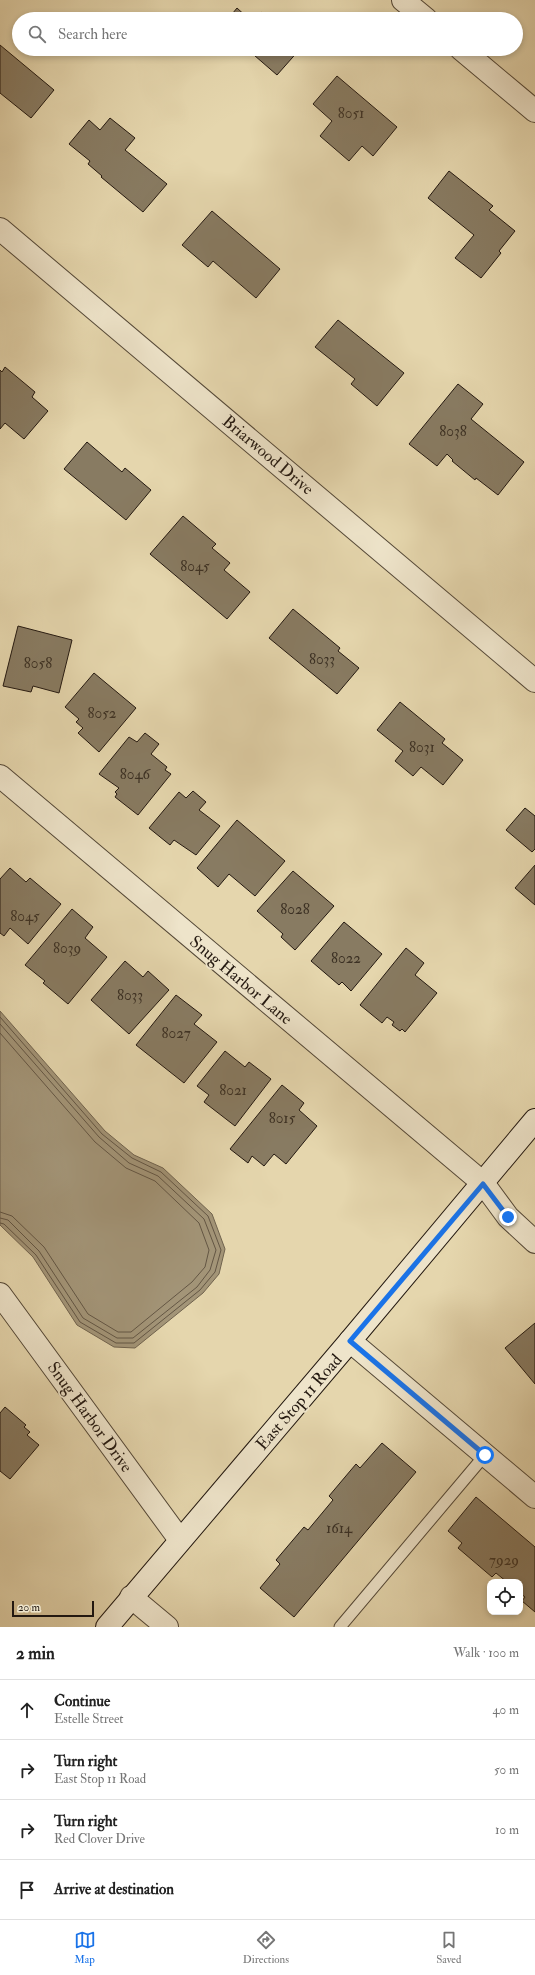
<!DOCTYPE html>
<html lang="en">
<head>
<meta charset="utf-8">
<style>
  :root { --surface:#fff; --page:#f6f6f6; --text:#222; --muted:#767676; --line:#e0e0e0; --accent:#1a73e8 }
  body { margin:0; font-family:"IM FELL Double Pica",serif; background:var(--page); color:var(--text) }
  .controls { position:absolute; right:12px; bottom:12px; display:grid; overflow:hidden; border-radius:8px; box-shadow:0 2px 6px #0003 }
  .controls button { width:36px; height:36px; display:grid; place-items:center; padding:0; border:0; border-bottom:1px solid var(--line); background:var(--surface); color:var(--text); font:20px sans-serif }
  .scale { position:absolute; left:12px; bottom:10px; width:82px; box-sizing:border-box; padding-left:4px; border:2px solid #231810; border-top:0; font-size:11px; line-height:14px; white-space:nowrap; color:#231810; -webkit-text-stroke:3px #eee4ca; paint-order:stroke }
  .stop { position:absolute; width:12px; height:12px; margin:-9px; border:3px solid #1a73e8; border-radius:50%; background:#fff }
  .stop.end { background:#1a73e8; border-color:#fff; box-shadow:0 1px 4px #0008 }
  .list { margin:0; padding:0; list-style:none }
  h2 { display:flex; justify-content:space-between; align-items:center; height:52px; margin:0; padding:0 16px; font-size:17px }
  h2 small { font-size:13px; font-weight:400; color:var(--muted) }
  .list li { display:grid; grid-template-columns:26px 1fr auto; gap:12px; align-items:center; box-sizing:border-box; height:60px; padding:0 16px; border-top:1px solid var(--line) }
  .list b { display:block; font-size:15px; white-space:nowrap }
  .list p { margin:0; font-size:13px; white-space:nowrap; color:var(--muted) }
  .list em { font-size:13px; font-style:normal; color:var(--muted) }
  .icon { flex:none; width:22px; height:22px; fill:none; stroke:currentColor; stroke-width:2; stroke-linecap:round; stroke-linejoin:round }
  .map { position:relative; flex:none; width:535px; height:1627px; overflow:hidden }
  .search { position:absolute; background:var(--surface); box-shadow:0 2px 6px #0003; left:12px; right:12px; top:12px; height:44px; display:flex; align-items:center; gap:10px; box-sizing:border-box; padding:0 14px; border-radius:22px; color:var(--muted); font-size:15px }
  .sheet { height:292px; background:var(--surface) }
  nav { display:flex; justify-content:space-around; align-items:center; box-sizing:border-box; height:56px; border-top:1px solid var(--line); background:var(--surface); font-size:11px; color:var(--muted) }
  nav a { display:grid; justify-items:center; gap:2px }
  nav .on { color:var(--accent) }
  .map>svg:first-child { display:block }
</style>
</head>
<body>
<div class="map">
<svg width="535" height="1627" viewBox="0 0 535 1627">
  <rect width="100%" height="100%" fill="#e5d6ad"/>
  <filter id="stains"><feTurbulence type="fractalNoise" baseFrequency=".005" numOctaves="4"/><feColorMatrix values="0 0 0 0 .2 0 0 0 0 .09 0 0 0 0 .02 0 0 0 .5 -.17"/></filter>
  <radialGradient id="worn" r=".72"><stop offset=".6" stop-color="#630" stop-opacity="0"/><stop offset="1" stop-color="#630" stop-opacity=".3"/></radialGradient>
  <path fill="#a39578" stroke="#70634e" d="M0,1011L105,1131L134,1155L163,1168L212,1214L225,1249L219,1274L203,1293L135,1348L114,1347L77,1325L33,1257L0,1225Z"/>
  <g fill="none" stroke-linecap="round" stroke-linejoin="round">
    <path stroke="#635644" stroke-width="1" d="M0,1017L102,1134L132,1158L161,1172L208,1216L221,1250L215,1272L200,1290L134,1343H116L80,1322L36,1255L4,1224L0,1223
      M0,1024L99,1137L129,1163L158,1176L204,1219L216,1250L210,1270L197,1287L133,1338H117L83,1318L39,1251L8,1220L0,1218
      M0,1033L95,1142L126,1168L155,1181L199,1223L209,1250L205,1267L192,1282L131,1332H118L88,1314L44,1247L12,1216L0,1212"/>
  </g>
  <path fill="#887b62" stroke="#231810" d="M237,8L249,19H228Z
    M261,12L269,19H254Z
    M0,45L54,90L31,118L0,93Z
    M247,49H300L277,75Z
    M337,76L397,127L373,156L362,146L349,161L320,136L332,121L313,104Z
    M110,118L135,138L125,150L167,184L143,212L101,177L102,176L88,164L90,161L69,144L89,120L100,130Z
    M449,171L493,206L489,210L515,231L499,251L501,253L481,278L455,258L474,235L428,198Z
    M212,211L280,269L256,298L213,261L208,267L182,245Z
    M338,320L404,373L377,406L351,384L355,379L315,347Z
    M5,367L35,392L32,397L48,411L24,439L5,423L0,429V370L2,372Z
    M458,384L483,404L471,419L524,462L498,495L476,478L475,480L452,461L453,460L447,454L437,466L409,444Z
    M87,442L122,472L125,468L151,490L126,520L64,469Z
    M183,516L216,544L212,548L230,563L224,570L250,592L227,619L150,554Z
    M293,609L340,648L338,651L359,668L337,694L269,638Z
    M18,626L72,640L59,693L33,686L31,692L3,686Z
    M94,673L136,708L99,752L78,733L83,728L76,722L79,719L65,707Z
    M400,702L445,739L442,743L463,760L443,785L421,767L413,776L395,761L403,751L377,730Z
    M145,733L159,744L151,754L167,767L165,770L171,774L138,815L115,797L117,794L115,792L119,788L99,774L129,737L137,742Z
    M193,791L206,802L199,810L220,826L196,855L174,840L170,845L149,828L179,792L186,798Z
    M525,808L535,816V849L532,852L506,830Z
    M237,820L285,861L255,896L229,874L218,887L197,868Z
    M535,865V905L515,888Z
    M10,868L26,882L30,878L61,904L28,944L10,928L4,936L0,933V879Z
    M293,871L334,906L295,950L281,937L283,934L257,911Z
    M72,909L93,927L85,938L107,957L68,1004L43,983L45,981L25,965Z
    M344,922L382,954L351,991L342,982L339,985L311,961Z
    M406,948L424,963L415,975L437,993L405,1032L402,1029L400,1031L392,1025L394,1022L387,1017L382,1023L360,1005Z
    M125,961L143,977L148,971L169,990L129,1034L91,1000Z
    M176,995L202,1015L194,1024L217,1042L184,1083L136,1045Z
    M225,1051L245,1067L249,1062L271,1079L235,1126L204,1102L209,1095L197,1086Z
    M282,1085L304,1103L299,1110L317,1126L286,1164L274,1154L264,1166L252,1156L248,1163L230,1149Z
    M535,1323V1384L505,1348Z
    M5,1407L26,1425L24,1427L30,1432L27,1435L39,1445L10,1479L0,1471V1413Z
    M382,1443L416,1472L294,1617L260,1588L280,1564L276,1560L304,1527L308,1530L333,1500L329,1496L356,1464L360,1468Z
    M476,1497L535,1547V1612L522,1601L525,1597L520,1593V1582H507L496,1573L492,1577L458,1548L462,1543L448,1531Z"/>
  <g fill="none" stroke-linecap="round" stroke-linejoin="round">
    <g stroke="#544837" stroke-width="13">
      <path id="lane" d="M340,1627L485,1455"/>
    </g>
    <g stroke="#544837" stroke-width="24">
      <path id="street" d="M403,0L426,19
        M461,49L535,111
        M0,229L535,681
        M0,776L483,1183L508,1217L535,1242
        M0,1294L180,1540
        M350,1341L535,1497
        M131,1597L167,1627"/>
    </g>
    <g stroke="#231810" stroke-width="24">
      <path id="secondary" d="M107,1627L350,1341L535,1120"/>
    </g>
    <use href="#lane" stroke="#eee4ca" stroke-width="11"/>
    <use href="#street" stroke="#eee4ca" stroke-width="22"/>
    <use href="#secondary" stroke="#eee4ca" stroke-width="22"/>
  </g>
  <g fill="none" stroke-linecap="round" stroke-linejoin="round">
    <path stroke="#1a73e8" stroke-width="5" d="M485,1455L350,1341L483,1184L508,1217"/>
  </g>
  <g text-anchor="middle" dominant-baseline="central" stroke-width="3.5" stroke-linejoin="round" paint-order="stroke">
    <g font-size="15" fill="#3c3124">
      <text x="351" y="113">8051</text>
      <text x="453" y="431">8038</text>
      <text x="195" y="566">8045</text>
      <text x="322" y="659">8033</text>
      <text x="38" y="663">8058</text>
      <text x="102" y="713">8052</text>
      <text x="422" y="747">8031</text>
      <text x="135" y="774">8046</text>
      <text x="295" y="909">8028</text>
      <text x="25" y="916">8045</text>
      <text x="67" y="948">8039</text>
      <text x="346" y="958">8022</text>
      <text x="130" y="995">8033</text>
      <text x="176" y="1033">8027</text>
      <text x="233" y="1090">8021</text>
      <text x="282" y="1118">8015</text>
      <text x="339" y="1528">1614</text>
      <text x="504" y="1560">7929</text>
    </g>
    <g font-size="17" fill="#231810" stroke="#eee4ca">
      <text transform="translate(268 455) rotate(40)">Briarwood Drive</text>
      <text transform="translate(241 980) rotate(40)">Snug Harbor Lane</text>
      <text transform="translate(299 1402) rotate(-49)">East Stop 11 Road</text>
      <text transform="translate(90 1417) rotate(54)">Snug Harbor Drive</text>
    </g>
  </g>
  <rect width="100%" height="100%" filter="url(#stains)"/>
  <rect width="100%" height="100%" fill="url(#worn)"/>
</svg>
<div class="controls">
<button><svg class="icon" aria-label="locate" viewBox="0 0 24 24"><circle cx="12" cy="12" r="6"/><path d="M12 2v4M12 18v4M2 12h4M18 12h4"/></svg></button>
</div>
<div class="scale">20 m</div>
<div class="stop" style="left:485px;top:1455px"></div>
<div class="stop end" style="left:508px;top:1217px"></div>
<div class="search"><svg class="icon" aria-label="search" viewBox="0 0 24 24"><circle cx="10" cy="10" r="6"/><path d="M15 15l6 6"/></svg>Search here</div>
</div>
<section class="sheet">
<h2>2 min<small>Walk · 100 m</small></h2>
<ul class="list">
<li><svg class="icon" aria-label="ahead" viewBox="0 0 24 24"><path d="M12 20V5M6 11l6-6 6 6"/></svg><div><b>Continue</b><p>Estelle Street</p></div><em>40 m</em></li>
<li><svg class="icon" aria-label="right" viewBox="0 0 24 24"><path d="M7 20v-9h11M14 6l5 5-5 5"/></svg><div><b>Turn right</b><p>East Stop 11 Road</p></div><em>50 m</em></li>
<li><svg class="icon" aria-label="right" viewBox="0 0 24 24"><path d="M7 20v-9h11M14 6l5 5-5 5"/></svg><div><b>Turn right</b><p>Red Clover Drive</p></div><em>10 m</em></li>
<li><svg class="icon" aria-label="arrive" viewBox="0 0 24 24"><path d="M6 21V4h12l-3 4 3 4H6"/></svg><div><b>Arrive at destination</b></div></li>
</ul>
</section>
<nav>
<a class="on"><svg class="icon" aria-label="map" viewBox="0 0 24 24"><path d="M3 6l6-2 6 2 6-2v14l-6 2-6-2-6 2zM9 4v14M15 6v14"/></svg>Map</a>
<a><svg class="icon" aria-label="directions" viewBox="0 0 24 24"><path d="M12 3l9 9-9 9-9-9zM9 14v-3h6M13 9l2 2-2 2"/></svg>Directions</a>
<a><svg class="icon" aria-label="saved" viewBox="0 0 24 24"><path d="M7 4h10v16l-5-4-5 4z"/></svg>Saved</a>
</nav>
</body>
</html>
